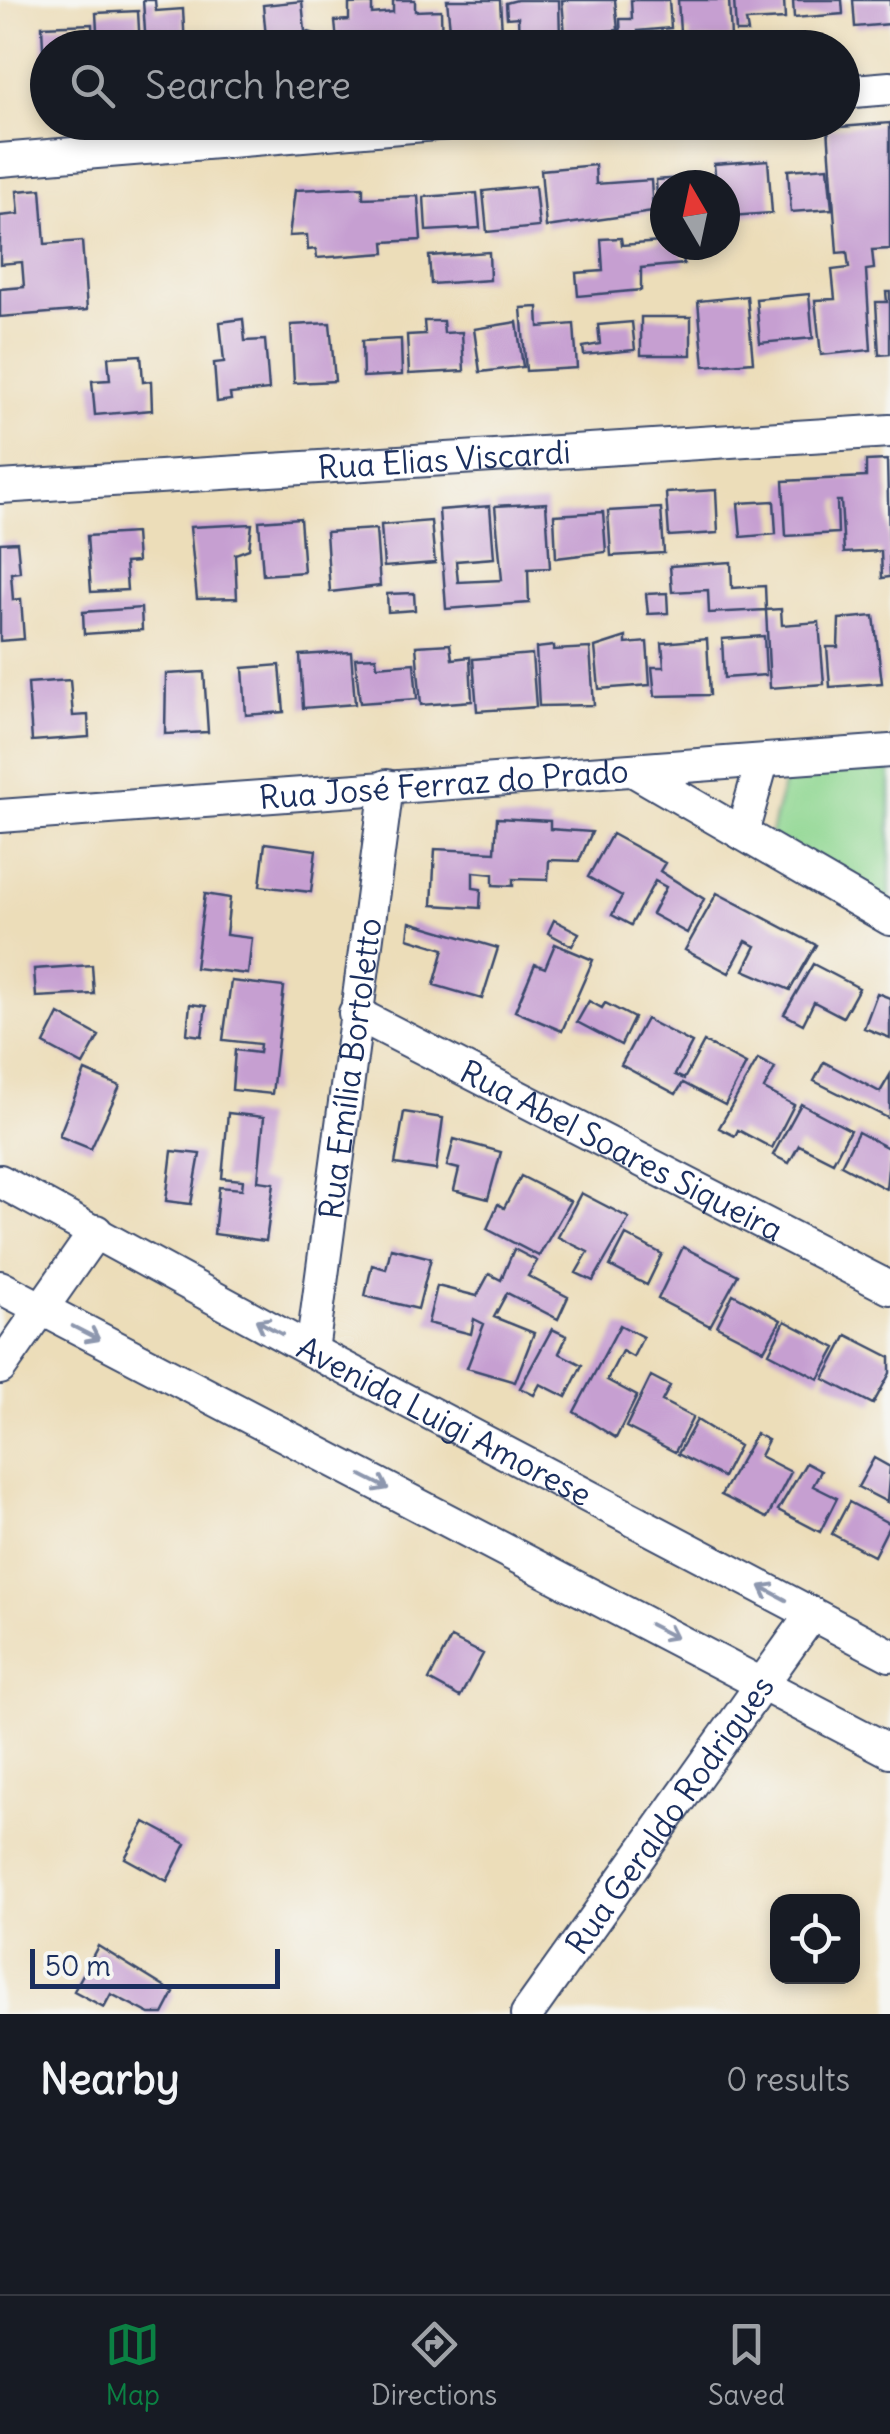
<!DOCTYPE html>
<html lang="en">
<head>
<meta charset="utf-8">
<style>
  :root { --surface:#171b24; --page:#242831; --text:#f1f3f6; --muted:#9ea1a6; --line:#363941; --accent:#0b8043 }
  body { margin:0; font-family:Delius,sans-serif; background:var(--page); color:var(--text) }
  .controls { position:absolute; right:30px; bottom:30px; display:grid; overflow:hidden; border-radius:20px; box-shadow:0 5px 15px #0003 }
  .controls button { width:90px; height:90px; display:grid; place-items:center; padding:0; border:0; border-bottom:2px solid var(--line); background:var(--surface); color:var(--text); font:50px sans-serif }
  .compass { position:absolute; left:650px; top:170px; width:90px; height:90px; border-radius:50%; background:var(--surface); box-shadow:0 5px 15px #0003; rotate:351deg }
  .scale { position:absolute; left:30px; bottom:25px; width:250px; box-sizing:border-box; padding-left:10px; border:5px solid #1b2f5e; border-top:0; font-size:28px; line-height:35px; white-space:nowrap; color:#1b2f5e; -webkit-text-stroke:8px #f6f6f2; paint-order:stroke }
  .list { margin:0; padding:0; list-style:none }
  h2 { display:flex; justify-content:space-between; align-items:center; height:130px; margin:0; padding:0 40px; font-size:42px }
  h2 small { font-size:32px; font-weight:400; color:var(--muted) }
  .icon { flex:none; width:55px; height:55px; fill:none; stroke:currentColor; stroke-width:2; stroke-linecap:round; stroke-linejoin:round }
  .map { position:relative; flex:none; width:890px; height:2014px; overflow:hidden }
  .search { position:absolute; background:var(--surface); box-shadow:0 5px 15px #0003; left:30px; right:30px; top:30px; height:110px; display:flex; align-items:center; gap:25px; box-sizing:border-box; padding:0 35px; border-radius:55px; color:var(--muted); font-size:38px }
  .sheet { height:280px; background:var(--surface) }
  nav { display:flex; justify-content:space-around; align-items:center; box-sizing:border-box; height:140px; border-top:2px solid var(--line); background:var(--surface); font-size:28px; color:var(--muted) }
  nav a { display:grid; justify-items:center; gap:5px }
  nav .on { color:var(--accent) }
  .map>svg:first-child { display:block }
</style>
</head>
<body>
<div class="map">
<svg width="890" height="2014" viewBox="0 0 890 2014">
  <rect width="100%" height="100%" fill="#f6f6f2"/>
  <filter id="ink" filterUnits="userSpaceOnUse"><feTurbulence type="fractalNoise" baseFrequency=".01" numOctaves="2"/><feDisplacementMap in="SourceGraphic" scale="20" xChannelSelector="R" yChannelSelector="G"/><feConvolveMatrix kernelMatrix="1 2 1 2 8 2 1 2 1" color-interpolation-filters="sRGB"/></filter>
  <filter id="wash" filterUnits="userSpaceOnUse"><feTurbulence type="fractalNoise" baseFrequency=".0048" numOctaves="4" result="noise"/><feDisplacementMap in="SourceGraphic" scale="40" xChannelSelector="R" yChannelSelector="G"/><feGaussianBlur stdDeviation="2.25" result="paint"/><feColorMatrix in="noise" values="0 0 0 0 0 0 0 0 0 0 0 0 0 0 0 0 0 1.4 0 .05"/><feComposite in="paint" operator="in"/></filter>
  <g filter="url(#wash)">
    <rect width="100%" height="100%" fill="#ecddb9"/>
    <path fill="#90d792" stroke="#568378" stroke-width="2.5" d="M890,769V910L768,845L786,773Z"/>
    <g id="blocks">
      <path fill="#c69fd1" d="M143,0H155L156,11L183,9L185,48H146Z
        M393,0H415V11L441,10L442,48H394V39L337,42L335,21L349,20V4L372,3V14L393,12Z
        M447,0H500L503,48H452Z
        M517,0H559L560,38L519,40L518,17L507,18L506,3Z
        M562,0H615L618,30L565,35Z
        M631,0H669L671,28L638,31V41L621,42L620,19H632Z
        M678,0H729L731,38L690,41V32H680Z
        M734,0H784L785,19L746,21L748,32H736Z
        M793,0H842L843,14L794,18Z
        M853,0H890V24L855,27Z
        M302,1L305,31L315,34L313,48H267L263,5Z
        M138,11L140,48H98L96,13Z
        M92,24L93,48H48L44,69L42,26Z
        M890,123V249L872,250L874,269L866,270L871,350L821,355L815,300L835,299L832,270L849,268L847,252L837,253L828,128Z
        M768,160L772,213L730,216L727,184H716L714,164Z
        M595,165L596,184L651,180L653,212L546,227L541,170Z
        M828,167L832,209L791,212L788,170Z
        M708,176L709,185H665V215L658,216L656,180Z
        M535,186L539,227L487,232L483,191Z
        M363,187V198L418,196L421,240L384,242L385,253L317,258L316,249L308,250L307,235L289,236L295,190Z
        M41,189L45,244L82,241L87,310L0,317V289L24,287L22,262L0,264V216L19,214L17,191Z
        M477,193L480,228L426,231L424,197Z
        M660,236H665V245H682L684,264L641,268V290L578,296L576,273L603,271L601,239L621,238L622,245L660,242Z
        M489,252L490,280L431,284L429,256Z
        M886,292H890V354L879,355L876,302H887Z
        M809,294L813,338L760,343L756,299Z
        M747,296L753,362L704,366L698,301Z
        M538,307L539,327L574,324L577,368L526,371L521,308Z
        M641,317H691V355H641Z
        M243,319L245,341L265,340L269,390L230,394L231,400L217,402L214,363L224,362L220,322Z
        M424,321H443L444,333L462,332L464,371L409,374L407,335L425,334Z
        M517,322L523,367L480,372L474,329Z
        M632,322L635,350L584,355L583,347L600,344L598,325Z
        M330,323L335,381L294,383L291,325Z
        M401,339L402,375L363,377L362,341Z
        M141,355L143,382L151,381L152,410L95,415L92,381L110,380L108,357Z
        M887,460L890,577L882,578L881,551L844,553L841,501H837L838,533L786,536L783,481L866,477V461Z
        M716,490L718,533L669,536L666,493Z
        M774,501L776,534L741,537L738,503Z
        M546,503L550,568L528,569L529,603L446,609L439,510L490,506L494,558L456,561L458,582L502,580L495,506Z
        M661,508L664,553L611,556L608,511Z
        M603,512L606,552L556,558L554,515Z
        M300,518L304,572L263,575L259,521Z
        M431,521L435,563L384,567L381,525Z
        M252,524L249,549L235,554L237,598L197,599L190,527Z
        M376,529L380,586L330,592L326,532Z
        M135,533L137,562L125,563L127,590L91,592L87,536Z
        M17,542L20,572L11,573L13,600L21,599L24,639L0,641V543Z
        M731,562L732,588L765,586L766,610L709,613L708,590L672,592L670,566Z
        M414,593L415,610L388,612L387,594Z
        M667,593L668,613L648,614L646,594Z
        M141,608L142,630L84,634L83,612Z
        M781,609L782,625L819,622L824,684L770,688L766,610Z
        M874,616L882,683L830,687L827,647H838L839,619Z
        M764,636L766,675L724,678L722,639Z
        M626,637V644L647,642L650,685L599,689L595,647Z
        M707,639L710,695L655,696L652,667H664L662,643Z
        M450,644L452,659L470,657L472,701L421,705L416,646Z
        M554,646V650L590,648L594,705L539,706L536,648Z
        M351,652L355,704L303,708L300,655Z
        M532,654L536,707L477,711L473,659Z
        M376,657L377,666L414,663L417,699L360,703L355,658Z
        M280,665L284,712L246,715L243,668Z
        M204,672L208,732L165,734L166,674Z
        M70,680L73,716L88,715L89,737L32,741L28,683Z
        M497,818L550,821V829L592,832L579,861L549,860L548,880L513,879V886L493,885V874L473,872V888L481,889L480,908L432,905L435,849L495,852Z
        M612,834L665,863L660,871L704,899L687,933L652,914L666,887L655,881L631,925L612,915L622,896L588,877Z
        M265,843L316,850L311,892L260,886Z
        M717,893L816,945L790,990L744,970L756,946L746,941L729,973L685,950Z
        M205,894L230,898L226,935L252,938L248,974L195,968Z
        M554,920L579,933L572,946L548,933Z
        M410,922L498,948L482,999L434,985L444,949L408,938Z
        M555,944L593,960L562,1031L515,1011L535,964L545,968Z
        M813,964L859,988L843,1017L814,1002L803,1024L784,1014Z
        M92,965L94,994L36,997L34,969Z
        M231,981L284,987L272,1094L232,1090L235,1050L259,1053L260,1044L223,1040Z
        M877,993L890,998V1038L864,1028Z
        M589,1001L602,1008L605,1003L634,1018L621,1045L577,1022Z
        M190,1004L206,1006L202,1036L187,1034Z
        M59,1014L99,1036L83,1065L44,1044Z
        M646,1019L692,1043L675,1075L684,1079L704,1042L746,1064L725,1105L683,1083L676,1094L621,1065Z
        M758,1059L775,1068L764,1089L794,1105L772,1148L738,1130L735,1136L719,1128Z
        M824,1062L880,1092L890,1075V1119L814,1081Z
        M85,1071L120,1086L91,1149L59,1136Z
        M801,1104L850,1130L833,1162L799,1145L789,1163L773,1155Z
        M404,1112L443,1118L436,1170L395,1164Z
        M228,1113L264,1117L258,1181L274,1183L266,1241L214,1234L219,1187L242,1189L243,1180L222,1178Z
        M858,1132L890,1149L886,1189L841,1165Z
        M454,1139L501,1152L488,1199L454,1190L459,1169L447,1166Z
        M172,1151L200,1154L191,1204L166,1201Z
        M521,1176L570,1201L539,1256L487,1229L498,1204L504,1208Z
        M581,1193L629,1218L593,1281L576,1273L588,1252L558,1237Z
        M626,1235L662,1254L647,1285L610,1266Z
        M683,1247L738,1275L710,1326L658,1299Z
        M391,1248L431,1258L418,1309L365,1296L372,1265L386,1269Z
        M514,1249L537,1261L528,1276L568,1297L558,1319L507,1293L494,1317L534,1333L515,1382L467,1368L484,1324L474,1319L471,1334L428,1323L437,1286L477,1296L489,1274L501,1280Z
        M733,1294L781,1320L764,1350L717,1326Z
        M785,1321L836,1348L819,1379L769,1353Z
        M620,1325L643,1337L633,1357L622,1351L607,1380L637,1396L616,1438L574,1412Z
        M552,1329L567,1336L559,1353L582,1365L566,1397L540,1384L534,1395L520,1388Z
        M847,1335L890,1357V1373L873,1404L824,1379Z
        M651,1376L670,1386L662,1401L693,1417L675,1452L626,1427Z
        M697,1420L739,1446L723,1477L678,1454Z
        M756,1434L768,1440L760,1456L791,1472L767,1518L721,1495Z
        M874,1458L890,1467L887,1502L858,1487Z
        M806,1463L821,1471L813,1486L837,1498L820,1532L778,1510Z
        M849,1502L890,1524L874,1556L832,1534Z
        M451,1638L483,1654L460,1697L429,1680Z
        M145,1822L186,1844L167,1881L125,1858Z
        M98,1946L174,1993L163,2014H150L111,1994L104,2007L74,1991Z"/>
    </g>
  </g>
  <g filter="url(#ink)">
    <use href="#blocks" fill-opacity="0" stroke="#3a496c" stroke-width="2.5"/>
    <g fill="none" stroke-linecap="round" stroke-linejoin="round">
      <g stroke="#3a496c" stroke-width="36">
        <g id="minor">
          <path d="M842,92L890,88"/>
          <path d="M0,160L461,122"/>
          <path id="s1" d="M0,487L890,431"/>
          <path d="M636,772L890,919"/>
          <path id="s2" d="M0,816L890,751"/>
          <path d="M742,833L762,762"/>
          <path id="s3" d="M355,1013L890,1288"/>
          <path id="s4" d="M0,1181L312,1351L890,1655"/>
          <path d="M0,1287L890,1751"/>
          <path id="s5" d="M312,1351L387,786"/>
          <path d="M0,1368L96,1231"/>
          <path id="s6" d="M527,2014L812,1614"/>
        </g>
      </g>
      <use href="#minor" stroke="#fff" stroke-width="32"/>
    </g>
    <defs><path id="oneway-shaft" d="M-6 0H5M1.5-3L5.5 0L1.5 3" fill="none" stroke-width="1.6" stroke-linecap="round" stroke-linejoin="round" transform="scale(2.5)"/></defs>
    <g stroke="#8d97ae">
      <use href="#oneway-shaft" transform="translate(269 1327) rotate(-151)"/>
      <use href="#oneway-shaft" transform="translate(86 1333) rotate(27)"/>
      <use href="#oneway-shaft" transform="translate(375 1482) rotate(27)"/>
      <use href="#oneway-shaft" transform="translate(773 1593) rotate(-152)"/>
      <use href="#oneway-shaft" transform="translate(663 1631) rotate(27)"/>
    </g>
  </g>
  <g text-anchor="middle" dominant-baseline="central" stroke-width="8" stroke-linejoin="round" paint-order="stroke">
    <g font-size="32" fill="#1b2f5e" stroke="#f6f6f2">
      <text stroke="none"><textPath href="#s1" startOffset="445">Rua Elias Viscardi</textPath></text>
      <text stroke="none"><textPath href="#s2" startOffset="445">Rua José Ferraz do Prado</textPath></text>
      <text stroke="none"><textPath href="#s5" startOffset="285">Rua Emília Bortoletto</textPath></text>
      <text stroke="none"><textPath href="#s3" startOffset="300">Rua Abel Soares Siqueira</textPath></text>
      <text stroke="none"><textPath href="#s4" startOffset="505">Avenida Luigi Amorese</textPath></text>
      <text stroke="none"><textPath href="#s6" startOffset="245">Rua Geraldo Rodrigues</textPath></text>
    </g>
  </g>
</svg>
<div class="controls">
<button><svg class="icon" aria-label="locate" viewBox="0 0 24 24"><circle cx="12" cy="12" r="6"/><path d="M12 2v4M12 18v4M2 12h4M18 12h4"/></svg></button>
</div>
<svg class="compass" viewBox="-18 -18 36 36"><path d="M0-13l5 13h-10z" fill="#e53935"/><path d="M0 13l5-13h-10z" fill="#9ea1a6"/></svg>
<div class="scale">50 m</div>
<div class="search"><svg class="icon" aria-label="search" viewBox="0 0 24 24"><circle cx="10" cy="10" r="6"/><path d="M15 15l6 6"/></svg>Search here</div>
</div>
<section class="sheet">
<h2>Nearby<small>0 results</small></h2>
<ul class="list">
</ul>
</section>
<nav>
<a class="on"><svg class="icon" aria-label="map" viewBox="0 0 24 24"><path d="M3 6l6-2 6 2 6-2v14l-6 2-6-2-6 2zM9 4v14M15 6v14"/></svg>Map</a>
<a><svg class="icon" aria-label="directions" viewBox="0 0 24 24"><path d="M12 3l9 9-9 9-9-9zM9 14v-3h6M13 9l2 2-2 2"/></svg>Directions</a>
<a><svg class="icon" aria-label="saved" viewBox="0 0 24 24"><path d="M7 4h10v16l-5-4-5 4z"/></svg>Saved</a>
</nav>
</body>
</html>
